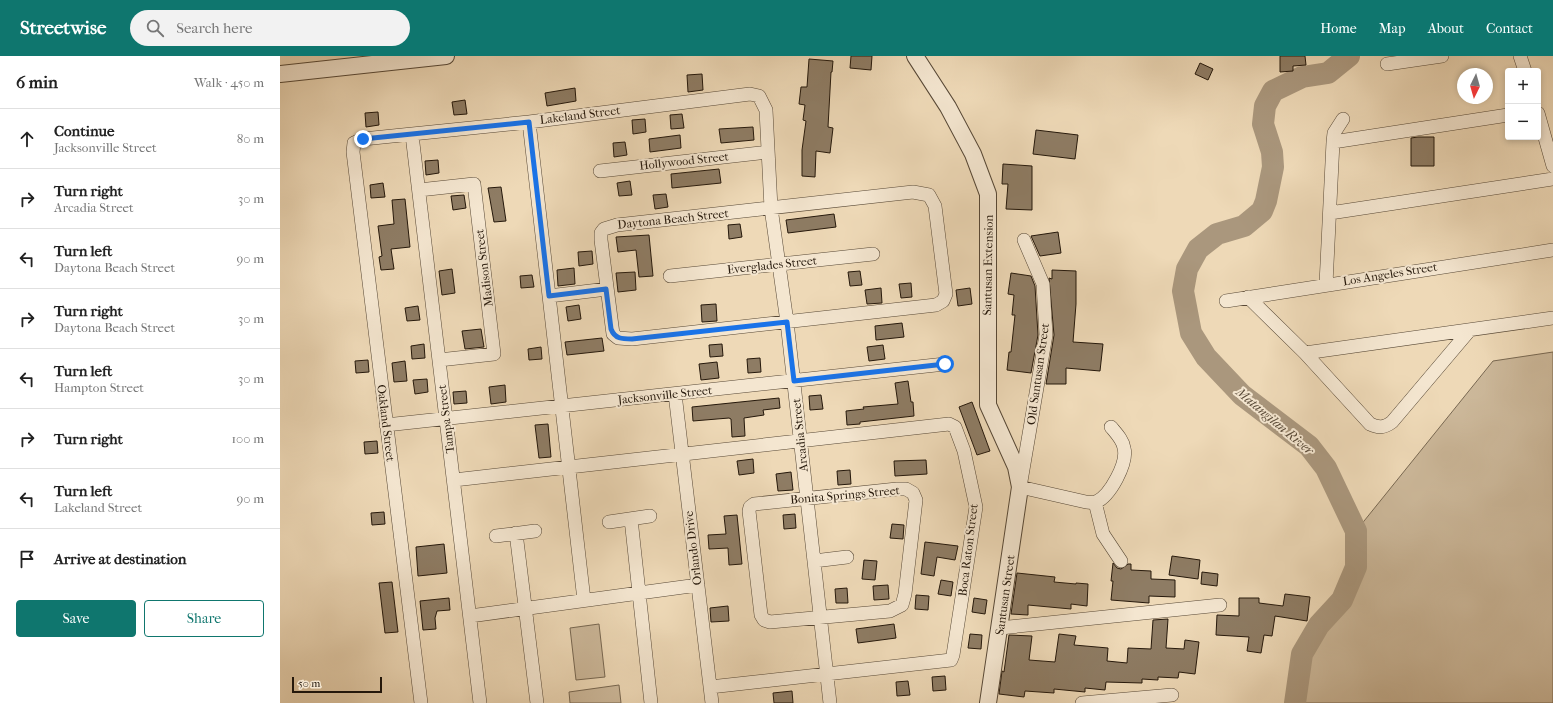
<!DOCTYPE html>
<html lang="en">
<head>
<meta charset="utf-8">
<style>
  :root { --surface:#fff; --page:#f2f2f2; --text:#222; --muted:#767676; --line:#e0e0e0; --accent:#0f766e }
  body { margin:0; font-family:"IM FELL French Canon",serif; background:var(--page); color:var(--text) }
  .controls { position:absolute; right:12px; top:12px; display:grid; overflow:hidden; border-radius:4px; box-shadow:0 2px 6px #0003 }
  .controls button { width:36px; height:36px; display:grid; place-items:center; padding:0; border:0; border-bottom:1px solid var(--line); background:var(--surface); color:var(--text); font:20px sans-serif }
  .compass { position:absolute; left:1177px; top:12px; width:36px; height:36px; border-radius:50%; background:var(--surface); box-shadow:0 2px 6px #0003; rotate:185deg }
  .scale { position:absolute; left:12px; bottom:10px; width:90px; box-sizing:border-box; padding-left:4px; border:2px solid #25180b; border-top:0; font-size:11px; line-height:14px; white-space:nowrap; color:#25180b; -webkit-text-stroke:3px #f4e6d0; paint-order:stroke }
  .stop { position:absolute; width:12px; height:12px; margin:-9px; border:3px solid #1a73e8; border-radius:50%; background:#fff }
  .stop.end { background:#1a73e8; border-color:#fff; box-shadow:0 1px 4px #0008 }
  .list { margin:0; padding:0; list-style:none }
  h2 { display:flex; justify-content:space-between; align-items:center; height:52px; margin:0; padding:0 16px; font-size:17px }
  h2 small { font-size:13px; font-weight:400; color:var(--muted) }
  .list li { display:grid; grid-template-columns:26px 1fr auto; gap:12px; align-items:center; box-sizing:border-box; height:60px; padding:0 16px; border-top:1px solid var(--line) }
  .list b { display:block; font-size:15px; white-space:nowrap }
  .list p { margin:0; font-size:13px; white-space:nowrap; color:var(--muted) }
  .list em { font-size:13px; font-style:normal; color:var(--muted) }
  .actions { display:flex; gap:8px; padding:12px 16px }
  .actions a { flex:1; padding:9px 0; border:1px solid var(--accent); border-radius:4px; text-align:center; font-size:14px; color:var(--accent) }
  .actions .main { background:var(--accent); color:#fff }
  .icon { flex:none; width:22px; height:22px; fill:none; stroke:currentColor; stroke-width:2; stroke-linecap:round; stroke-linejoin:round }
  .map { position:relative; flex:none; width:1273px; height:647px; overflow:hidden }
  header { display:flex; align-items:center; gap:24px; box-sizing:border-box; height:56px; padding:0 20px; background:var(--accent); color:#fff }
  header strong { font-size:19px }
  nav { display:flex; gap:22px; margin-inline-start:auto; font-size:14px }
  .search { width:280px; height:36px; background:var(--page); display:flex; align-items:center; gap:10px; box-sizing:border-box; padding:0 14px; border-radius:22px; color:var(--muted); font-size:15px }
  main { display:flex }
  aside { flex:1; background:var(--surface) }
  .map>svg:first-child { display:block }
</style>
</head>
<body>
<header>
<strong>Streetwise</strong>
<div class="search"><svg class="icon" aria-label="search" viewBox="0 0 24 24"><circle cx="10" cy="10" r="6"/><path d="M15 15l6 6"/></svg>Search here</div>
<nav><a>Home</a><a>Map</a><a>About</a><a>Contact</a></nav>
</header>
<main>
<aside>
<h2>6 min<small>Walk · 450 m</small></h2>
<ul class="list">
<li><svg class="icon" aria-label="ahead" viewBox="0 0 24 24"><path d="M12 20V5M6 11l6-6 6 6"/></svg><div><b>Continue</b><p>Jacksonville Street</p></div><em>80 m</em></li>
<li><svg class="icon" aria-label="right" viewBox="0 0 24 24"><path d="M7 20v-9h11M14 6l5 5-5 5"/></svg><div><b>Turn right</b><p>Arcadia Street</p></div><em>30 m</em></li>
<li><svg class="icon" aria-label="left" viewBox="0 0 24 24"><path d="M17 20v-9H6M10 6l-5 5 5 5"/></svg><div><b>Turn left</b><p>Daytona Beach Street</p></div><em>90 m</em></li>
<li><svg class="icon" aria-label="right" viewBox="0 0 24 24"><path d="M7 20v-9h11M14 6l5 5-5 5"/></svg><div><b>Turn right</b><p>Daytona Beach Street</p></div><em>30 m</em></li>
<li><svg class="icon" aria-label="left" viewBox="0 0 24 24"><path d="M17 20v-9H6M10 6l-5 5 5 5"/></svg><div><b>Turn left</b><p>Hampton Street</p></div><em>30 m</em></li>
<li><svg class="icon" aria-label="right" viewBox="0 0 24 24"><path d="M7 20v-9h11M14 6l5 5-5 5"/></svg><div><b>Turn right</b></div><em>100 m</em></li>
<li><svg class="icon" aria-label="left" viewBox="0 0 24 24"><path d="M17 20v-9H6M10 6l-5 5 5 5"/></svg><div><b>Turn left</b><p>Lakeland Street</p></div><em>90 m</em></li>
<li><svg class="icon" aria-label="arrive" viewBox="0 0 24 24"><path d="M6 21V4h12l-3 4 3 4H6"/></svg><div><b>Arrive at destination</b></div></li>
</ul>
<div class="actions"><a class="main">Save</a><a>Share</a></div>
</aside>
<div class="map">
<svg width="1273" height="647" viewBox="0 0 1273 647">
  <rect width="100%" height="100%" fill="#eed9b7"/>
  <filter id="stains"><feTurbulence type="fractalNoise" baseFrequency=".005" numOctaves="4"/><feColorMatrix values="0 0 0 0 .2 0 0 0 0 .09 0 0 0 0 .02 0 0 0 .5 -.17"/></filter>
  <radialGradient id="worn" r=".72"><stop offset=".6" stop-color="#630" stop-opacity="0"/><stop offset="1" stop-color="#630" stop-opacity=".3"/></radialGradient>
  <path fill="#ccb89a" stroke="#786852" d="M1273,296V647H1015L1022,598L1062,544L1076,511V475L1213,305Z
    M319,568L325,621L296,624L290,572Z
    M339,629L341,647H290L289,636Z"/>
  <g fill="none" stroke-linecap="round" stroke-linejoin="round">
    <path stroke="#aa977d" stroke-width="22" d="M1015,647L1022,598L1039,569L1062,544L1076,511V475L1046,412L1029,390L962,339L926,301L911,277L903,235L907,213L918,193L937,178L964,170L982,155L986,145L993,111L992,96L983,68L985,50L993,35L1022,21L1048,17L1069,0"/>
  </g>
  <path fill="#8e7c64" stroke="#25180b" d="M571,0H592L591,14L570,12Z
    M1000,0H1025L1026,9L1013,10V15L1000,16Z
    M529,3L553,5L552,16H551L548,71L553,72L550,97L536,95L535,121L522,120V94L526,65L523,64L525,49L519,48L521,31H527Z
    M920,7L933,13L928,24L915,18Z
    M422,18L423,34L408,36L407,19Z
    M295,32L296,45L267,50L265,37Z
    M185,44L187,58L174,59L172,46Z
    M98,56L99,69L86,71L85,57Z
    M402,58L404,72L391,73L390,59Z
    M365,63L366,76L353,78L352,64Z
    M473,71L474,84L441,87L439,73Z
    M756,74L798,79L795,103L753,98Z
    M400,79L401,92L370,96L369,83Z
    M1138,81H1154V110H1131V82Z
    M345,86L347,99L334,101L333,87Z
    M158,104L159,117L146,119L145,105Z
    M723,108L752,110V154L726,153L728,128H722Z
    M439,113L441,127L392,132L391,118Z
    M350,125L352,139L339,140L337,127Z
    M103,127L105,141L91,142L90,129Z
    M221,131L226,165L214,166L208,132Z
    M386,138L388,151L375,153L373,139Z
    M184,139L186,152L173,154L171,140Z
    M125,143L130,191L111,193L114,213L101,214L99,201L102,200L98,170L114,168L112,144Z
    M554,158L556,171L508,177L506,164Z
    M460,168L462,181L449,183L448,169Z
    M778,176L781,197L760,200L751,180Z
    M369,179L373,220L359,221L356,194L338,196L336,181Z
    M312,195L313,208L299,210L298,196Z
    M294,212L295,228L278,230L277,214Z
    M172,213L175,237L162,239L159,215Z
    M772,214L796,215V248L793,286L823,288L820,315L786,312V328H766L774,279L769,222L772,223Z
    M580,215L582,229L570,230L568,216Z
    M355,216L356,234L338,236L336,217Z
    M731,217L751,220L755,230L758,279L751,317L727,314L729,296H731L735,259H732L734,239L728,238Z
    M252,219L254,231L241,232L240,220Z
    M631,227L632,241L621,242L619,228Z
    M601,232L602,247L587,248L585,234Z
    M690,232L692,248L678,250L676,234Z
    M436,248L437,265L422,266L421,249Z
    M299,249L301,263L288,265L286,251Z
    M138,250L140,264L127,265L125,252Z
    M622,267L624,281L596,284L595,270Z
    M201,273L204,291L185,293L182,275Z
    M322,282L324,295L287,299L285,286Z
    M144,288L145,302L132,303L131,290Z
    M442,288L443,300L430,301L429,289Z
    M603,289L605,303L589,305L587,291Z
    M261,291L262,303L249,304L248,293Z
    M480,302L481,316L468,317L467,303Z
    M88,304L89,316L76,317L75,305Z
    M125,305L127,325L114,326L112,307Z
    M437,306L439,322L421,324L419,308Z
    M147,323L148,336L135,338L133,324Z
    M628,325L631,346H633L634,360L580,366V368L567,369L566,355L584,353L583,351L618,348L615,327Z
    M225,329L226,346L211,348L209,331Z
    M186,335L187,347L174,348L173,336Z
    M541,339L543,353L530,354L529,340Z
    M499,342L500,352L483,354L484,359L464,362L465,380L452,381L451,363L449,362L413,365L412,351Z
    M692,346L710,395L697,399L679,351Z
    M268,368L271,401L259,402L255,369Z
    M97,385L98,397L85,398L84,386Z
    M473,403L474,417L459,419L457,405Z
    M646,404L647,418L615,420L614,405Z
    M570,414L571,428L558,429L557,415Z
    M511,416L513,434L498,435L496,418Z
    M104,456L105,468L92,469L91,457Z
    M515,458L516,472L504,473L503,459Z
    M457,459L462,508L449,509L448,492L429,493L428,479L446,478L444,460Z
    M612,468L624,469L623,483L610,482Z
    M645,486L678,490L675,504L657,501L654,520L641,518Z
    M164,488L167,517L138,520L136,491Z
    M892,500L920,504L918,523L889,519Z
    M584,504L597,505L595,524L582,523Z
    M833,507L837,512L841,513L848,508H851V514L871,515V523L895,524V541L869,540V547L831,544L833,525H831Z
    M922,516L938,518L937,530L921,528Z
    M737,517L775,521L774,526L796,528V527L808,528L807,550L791,548V553L748,549V559L731,558Z
    M661,524L673,526L671,540L658,538Z
    M112,526L118,576L105,577L99,527Z
    M608,529L609,543L594,544L593,530Z
    M567,532L568,547H556L555,533Z
    M1005,538L1030,541L1027,565L995,560L992,580L984,579L981,597L967,595L969,581L936,579L937,559L959,560V542H979V547L1003,550Z
    M636,539L649,540L648,554L635,553Z
    M169,542L170,554L157,555L155,562L156,573L143,574L140,545Z
    M694,542L707,544L705,558L692,556Z
    M448,550L449,565L431,566L430,552Z
    M888,563L886,592L904,593L905,584L919,586L915,618L899,616L898,622L878,621V624L862,623V627L826,626L825,634L805,632V636L774,633V637L745,635L744,641L719,638L722,615L724,616L729,579L752,580L749,604L775,606L779,578L796,580L794,589L828,592L827,605L847,607L848,592L871,593L873,564Z
    M614,568L616,582L578,587L576,573Z
    M690,578L702,579L701,593L688,592Z
    M665,620L666,634L653,635L652,621Z
    M628,625L630,639L617,640L616,626Z
    M512,635L513,647H494L493,637Z"/>
  <g fill="none" stroke-linecap="round" stroke-linejoin="round">
    <g stroke="#574836" stroke-width="14">
      <path id="minor" d="M1240,0L1245,15
        M1107,8L1162,0
        M1258,57L1273,110
        M249,66L304,544
        M132,79L200,647
        M1053,86L1228,59
        M320,115L488,96
        M139,134L194,128L214,298L159,304
        M633,136L649,139L655,150L666,238L663,245L656,249L352,283L338,282L333,278L321,184V177L324,173L337,169Z
        M1050,157L1273,123
        M744,184L763,228L766,279L740,431L806,446C809,446 813,447 816,446C830,440 848,407 844,392C843,384 836,377 831,371
        M390,220L593,198
        M1046,228L1053,86L1054,77L1063,63
        M269,240L327,233
        M968,241L1025,297L1090,368C1099,372 1104,372 1112,366L1189,275
        M946,245L1273,194
        M1025,297L1273,262
        M395,338L432,647
        M106,369L665,308
        M174,424L669,368L675,371L684,395L696,451L673,599L671,604L430,631
        M617,433H626L633,437L636,444L625,538L622,549L610,555L490,566L484,564L481,559L469,455L470,451L474,448Z
        M815,446L823,478L841,505
        M351,463L371,647
        M329,466L370,460
        M236,477L257,647
        M216,480L255,475
        M534,505L567,501
        M190,560L418,529
        M720,572L940,549
        M141,647L73,96L74,87L83,83L249,66L470,38L479,40L486,54L491,152L507,266L550,647
        M802,647L892,639"/>
    </g>
    <g stroke="#574836" stroke-width="18">
      <path id="tertiary" d="M635,0L668,51L693,98L708,138V349L736,411L740,431L708,647
        M0,18L166,0"/>
    </g>
    <use href="#minor" stroke="#f4e6d0" stroke-width="13"/>
    <use href="#tertiary" stroke="#f4e6d0" stroke-width="16"/>
  </g>
  <g fill="none" stroke-linecap="round" stroke-linejoin="round">
    <path stroke="#1a73e8" stroke-width="5" d="M83,83L249,66L269,240L326,233L331,273C335,283 342,283 352,283L507,266L514,325L665,308"/>
  </g>
  <g text-anchor="middle" dominant-baseline="central" stroke-width="4" stroke-linejoin="round" paint-order="stroke">
    <g font-size="12" fill="#25180b" stroke="#f4e6d0">
      <text transform="translate(300 59) rotate(-7)">Lakeland Street</text>
      <text transform="translate(404 105) rotate(-6)">Hollywood Street</text>
      <text transform="translate(393 163) rotate(-6)">Daytona Beach Street</text>
      <text transform="translate(492 209) rotate(-6)">Everglades Street</text>
      <text transform="translate(708 209) rotate(-89)">Santusan Extension</text>
      <text transform="translate(204 212) rotate(-97)">Madison Street</text>
      <text transform="translate(1110 218) rotate(-9)">Los Angeles Street</text>
      <text transform="translate(758 318) rotate(-82)">Old Santusan Street</text>
      <text transform="translate(385 339) rotate(-6)">Jacksonville Street</text>
      <text transform="translate(166 363) rotate(-97)">Tampa Street</text>
      <text transform="translate(106 367) rotate(83)">Oakland Street</text>
      <text transform="translate(520 379) rotate(-96)">Arcadia Street</text>
      <text transform="translate(565 439) rotate(-5)">Bonita Springs Street</text>
      <text transform="translate(413 492) rotate(-97)">Orlando Drive</text>
      <text transform="translate(688 494) rotate(-83)">Boca Raton Street</text>
      <text transform="translate(725 539) rotate(-82)">Santusan Street</text>
    </g>
    <g font-size="13" font-style="italic" fill="#5a4b39" stroke="#f4e6d0">
      <text transform="translate(995 365) rotate(40)">Matangilan River</text>
    </g>
  </g>
  <rect width="100%" height="100%" filter="url(#stains)"/>
  <rect width="100%" height="100%" fill="url(#worn)"/>
</svg>
<div class="controls">
<button>+</button>
<button>−</button>
</div>
<svg class="compass" viewBox="-18 -18 36 36"><path d="M0-13l5 13h-10z" fill="#e53935"/><path d="M0 13l5-13h-10z" fill="#767676"/></svg>
<div class="scale">50 m</div>
<div class="stop" style="left:665px;top:308px"></div>
<div class="stop end" style="left:83px;top:83px"></div>
</div>
</main>
</body>
</html>
